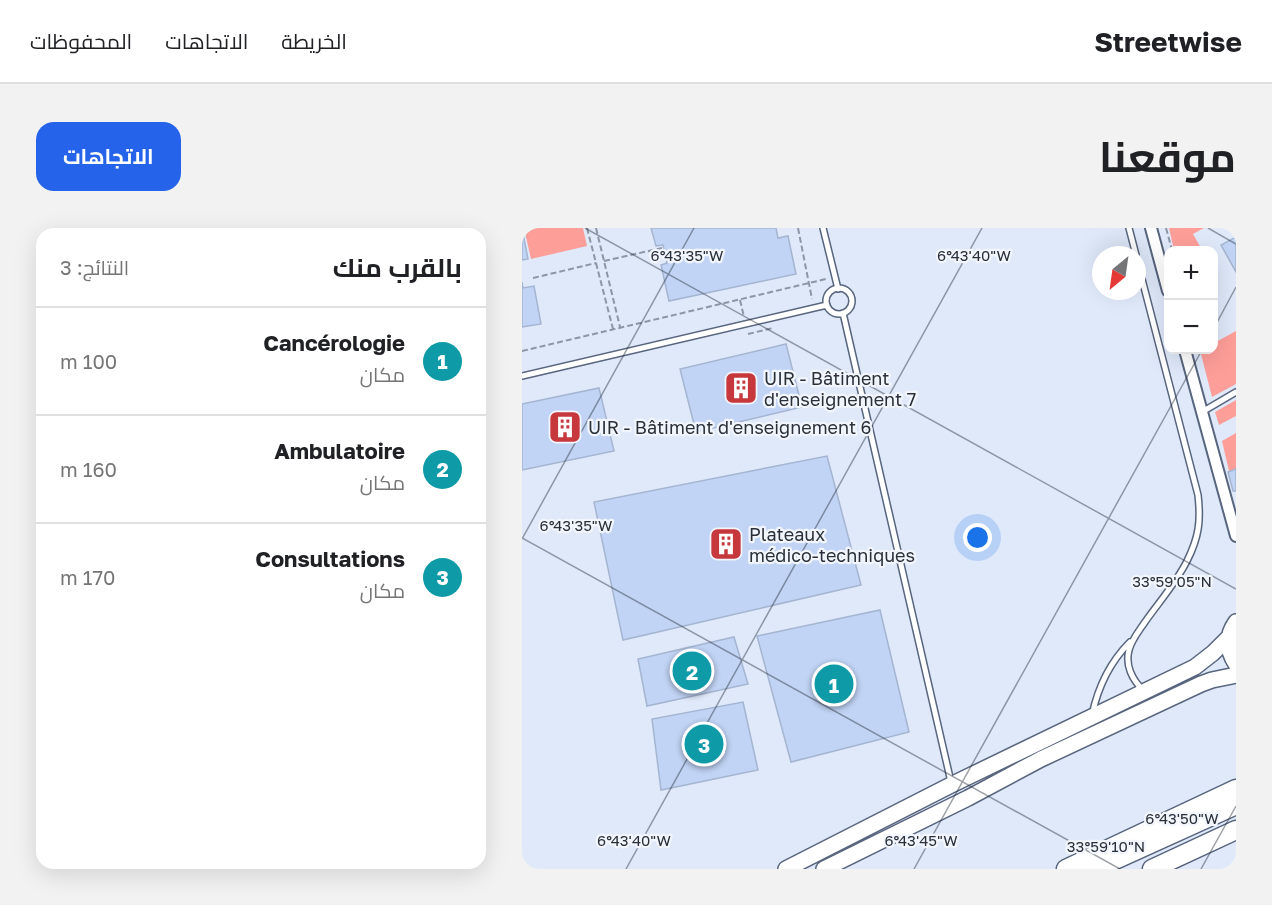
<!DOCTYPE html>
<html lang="ar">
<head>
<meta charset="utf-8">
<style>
  :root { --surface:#fff; --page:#f2f2f2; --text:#202124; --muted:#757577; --line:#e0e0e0; --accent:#2563eb }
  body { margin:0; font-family:"Golos Text",Cairo,sans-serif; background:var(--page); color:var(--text); direction:rtl }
  .controls { position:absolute; right:18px; top:18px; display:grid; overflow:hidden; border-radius:12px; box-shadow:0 6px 24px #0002 }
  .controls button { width:54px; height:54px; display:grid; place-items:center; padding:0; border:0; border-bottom:2px solid var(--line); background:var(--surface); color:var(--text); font:30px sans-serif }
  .compass { position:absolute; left:570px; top:18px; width:54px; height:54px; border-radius:50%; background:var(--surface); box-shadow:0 6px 24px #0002; rotate:209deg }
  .you { position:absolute; left:456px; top:310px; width:21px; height:21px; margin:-15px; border:4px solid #fff; border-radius:50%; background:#1a73e8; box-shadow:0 0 0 9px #1a73e833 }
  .badge { display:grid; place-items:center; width:39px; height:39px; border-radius:50%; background:var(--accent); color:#fff; font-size:20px; font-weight:700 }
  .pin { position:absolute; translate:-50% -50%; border:3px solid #fff; box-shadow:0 2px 6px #0006 }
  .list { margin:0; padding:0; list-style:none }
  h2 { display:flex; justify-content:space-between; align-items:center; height:78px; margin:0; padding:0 24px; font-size:26px }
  h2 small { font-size:20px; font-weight:400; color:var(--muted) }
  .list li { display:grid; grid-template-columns:39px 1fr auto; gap:18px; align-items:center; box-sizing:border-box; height:108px; padding:0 24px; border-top:2px solid var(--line) }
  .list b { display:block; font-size:22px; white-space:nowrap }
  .list p { margin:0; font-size:20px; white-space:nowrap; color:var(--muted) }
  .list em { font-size:20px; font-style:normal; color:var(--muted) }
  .map { position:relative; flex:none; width:714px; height:641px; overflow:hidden; direction:ltr; border-radius:18px }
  header { display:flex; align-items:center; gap:36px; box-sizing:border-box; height:84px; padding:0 30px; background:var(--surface); border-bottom:2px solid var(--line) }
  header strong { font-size:28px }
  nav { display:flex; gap:33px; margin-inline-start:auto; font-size:21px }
  .intro { display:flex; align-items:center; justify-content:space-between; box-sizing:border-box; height:144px; padding:0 36px }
  h1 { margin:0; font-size:42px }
  .button { padding:15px 27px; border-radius:18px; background:var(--accent); color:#fff; font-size:21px; font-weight:700 }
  main { display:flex; gap:36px; padding:0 36px }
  aside { flex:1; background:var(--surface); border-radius:18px; box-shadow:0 6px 24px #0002 }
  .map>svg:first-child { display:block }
</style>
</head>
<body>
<header>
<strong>Streetwise</strong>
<nav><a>الخريطة</a><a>الاتجاهات</a><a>المحفوظات</a></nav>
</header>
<div class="intro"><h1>موقعنا</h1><a class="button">الاتجاهات</a></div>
<main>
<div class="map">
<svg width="714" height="641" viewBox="0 0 714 641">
  <rect width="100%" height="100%" fill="#dfe9fa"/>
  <path fill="#fe9e99" d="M2,0H61L65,18L9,31Z
    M647,0H682L671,6L680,22H652Z
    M714,103V156L690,169L678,122H692V115Z
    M714,172V188L697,197L693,184Z
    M714,205V241L707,243L700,213Z"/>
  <path fill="#c1d4f5" stroke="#a5b5d1" stroke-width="1.5" d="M0,0L6,31L0,32Z
    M129,0H254L256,10L266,8L274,46L147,73L139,37L145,35L141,17L134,18Z
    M714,9V44L699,17Z
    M714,9V44L699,17Z
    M0,54L1,60L12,58L19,96L0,99Z
    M264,116L280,179L174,204L158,141Z
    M77,160L92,223L0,242V176Z
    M305,228L339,357L101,412L72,274Z
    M714,241V263H711L706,244Z
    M358,382L387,504L269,534L235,408Z
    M212,409L226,456L125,478L116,431Z
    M221,474L236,542L139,562L130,491Z"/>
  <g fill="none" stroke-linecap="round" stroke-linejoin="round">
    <g stroke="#57657e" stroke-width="8">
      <path id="lane" d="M301,0L316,61
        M607,0L614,27
        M615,32L676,267C679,293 677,309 665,333C654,355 637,374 623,394C617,403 610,411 607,422C603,437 610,452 622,463
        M304 73a13 13 0 1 1 26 0a13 13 0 1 1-26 0Z
        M321,85L429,554
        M0,148L305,77
        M680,184L714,164
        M570,487C576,459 588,434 608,414"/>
    </g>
    <g stroke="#57657e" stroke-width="14">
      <path id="street" d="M629,0L646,63
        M663,122L714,308"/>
    </g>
    <g stroke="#57657e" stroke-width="18">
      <path id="secondary" d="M714,394C704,408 705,422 714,436
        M264,641L429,557L673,439L691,425L707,409
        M302,641L446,570L519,531L679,456L690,452L714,447"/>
    </g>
    <g stroke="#57657e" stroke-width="21">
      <path id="highway" d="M544,641L714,561
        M573,641L714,577
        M630,641L714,602"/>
    </g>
    <path stroke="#8d96a4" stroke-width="2" stroke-dasharray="6 3" stroke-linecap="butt" d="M65,0L91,101
      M74,0L98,99
      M276,0L290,71
      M644,0L650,22
      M82,33L140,20
      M11,50L74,35
      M218,72L222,89
      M226,106L251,100
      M0,123L304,51"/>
    <use href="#lane" stroke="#fff" stroke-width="5"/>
    <use href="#street" stroke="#fff" stroke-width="10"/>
    <use href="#secondary" stroke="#fff" stroke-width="15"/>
    <use href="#highway" stroke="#fff" stroke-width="18"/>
  </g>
  <path fill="none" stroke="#29303b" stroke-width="1.5" stroke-opacity="0.45" d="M63,0L714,361M686,0L714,16M692,100L714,59M0,310L598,641M0,311L172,0M104,641L460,0M392,641L680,122M679,641L714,578"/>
  <defs>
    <g id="building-square" transform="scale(1.725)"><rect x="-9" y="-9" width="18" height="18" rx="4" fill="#c7383d" stroke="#f2f6fc"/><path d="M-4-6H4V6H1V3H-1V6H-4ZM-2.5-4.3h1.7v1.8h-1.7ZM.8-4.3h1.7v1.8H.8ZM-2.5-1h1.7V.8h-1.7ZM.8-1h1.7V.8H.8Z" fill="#fff"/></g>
  </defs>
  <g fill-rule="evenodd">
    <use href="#building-square" x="219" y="160"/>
    <use href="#building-square" x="43" y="199"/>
    <use href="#building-square" x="204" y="316"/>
  </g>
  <g text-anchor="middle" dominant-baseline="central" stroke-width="4.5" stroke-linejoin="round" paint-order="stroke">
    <g font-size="18" fill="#29303b" stroke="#f2f6fc" text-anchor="start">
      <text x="242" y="150">UIR - Bâtiment<tspan x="242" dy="21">d'enseignement 7</tspan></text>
      <text x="66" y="199">UIR - Bâtiment d'enseignement 6</text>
      <text x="227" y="306">Plateaux<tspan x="227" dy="21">médico-techniques</tspan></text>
    </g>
  </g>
  <g font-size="15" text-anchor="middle" fill="#29303b" stroke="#f2f6fc" stroke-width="4.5" stroke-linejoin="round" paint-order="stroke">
    <text x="165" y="33">6°43'35"W</text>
    <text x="452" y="33">6°43'40"W</text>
    <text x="54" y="303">6°43'35"W</text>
    <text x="650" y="359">33°59'05"N</text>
    <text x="660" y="596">6°43'50"W</text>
    <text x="112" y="618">6°43'40"W</text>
    <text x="399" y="618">6°43'45"W</text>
    <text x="584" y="624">33°59'10"N</text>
  </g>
</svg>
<div class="controls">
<button>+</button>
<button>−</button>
</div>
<svg class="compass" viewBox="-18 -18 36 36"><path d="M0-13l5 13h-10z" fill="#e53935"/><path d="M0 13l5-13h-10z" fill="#757577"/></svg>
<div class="you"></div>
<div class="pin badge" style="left:312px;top:456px;background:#0f9aa8">1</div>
<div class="pin badge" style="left:170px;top:443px;background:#0f9aa8">2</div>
<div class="pin badge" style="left:182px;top:516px;background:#0f9aa8">3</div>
</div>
<aside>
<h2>بالقرب منك<small>النتائج: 3</small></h2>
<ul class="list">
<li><span class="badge" style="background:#0f9aa8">1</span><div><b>Cancérologie</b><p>مكان</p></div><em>100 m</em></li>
<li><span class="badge" style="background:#0f9aa8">2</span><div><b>Ambulatoire</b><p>مكان</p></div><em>160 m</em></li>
<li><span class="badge" style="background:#0f9aa8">3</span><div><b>Consultations</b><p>مكان</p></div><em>170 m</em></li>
</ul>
</aside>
</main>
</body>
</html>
